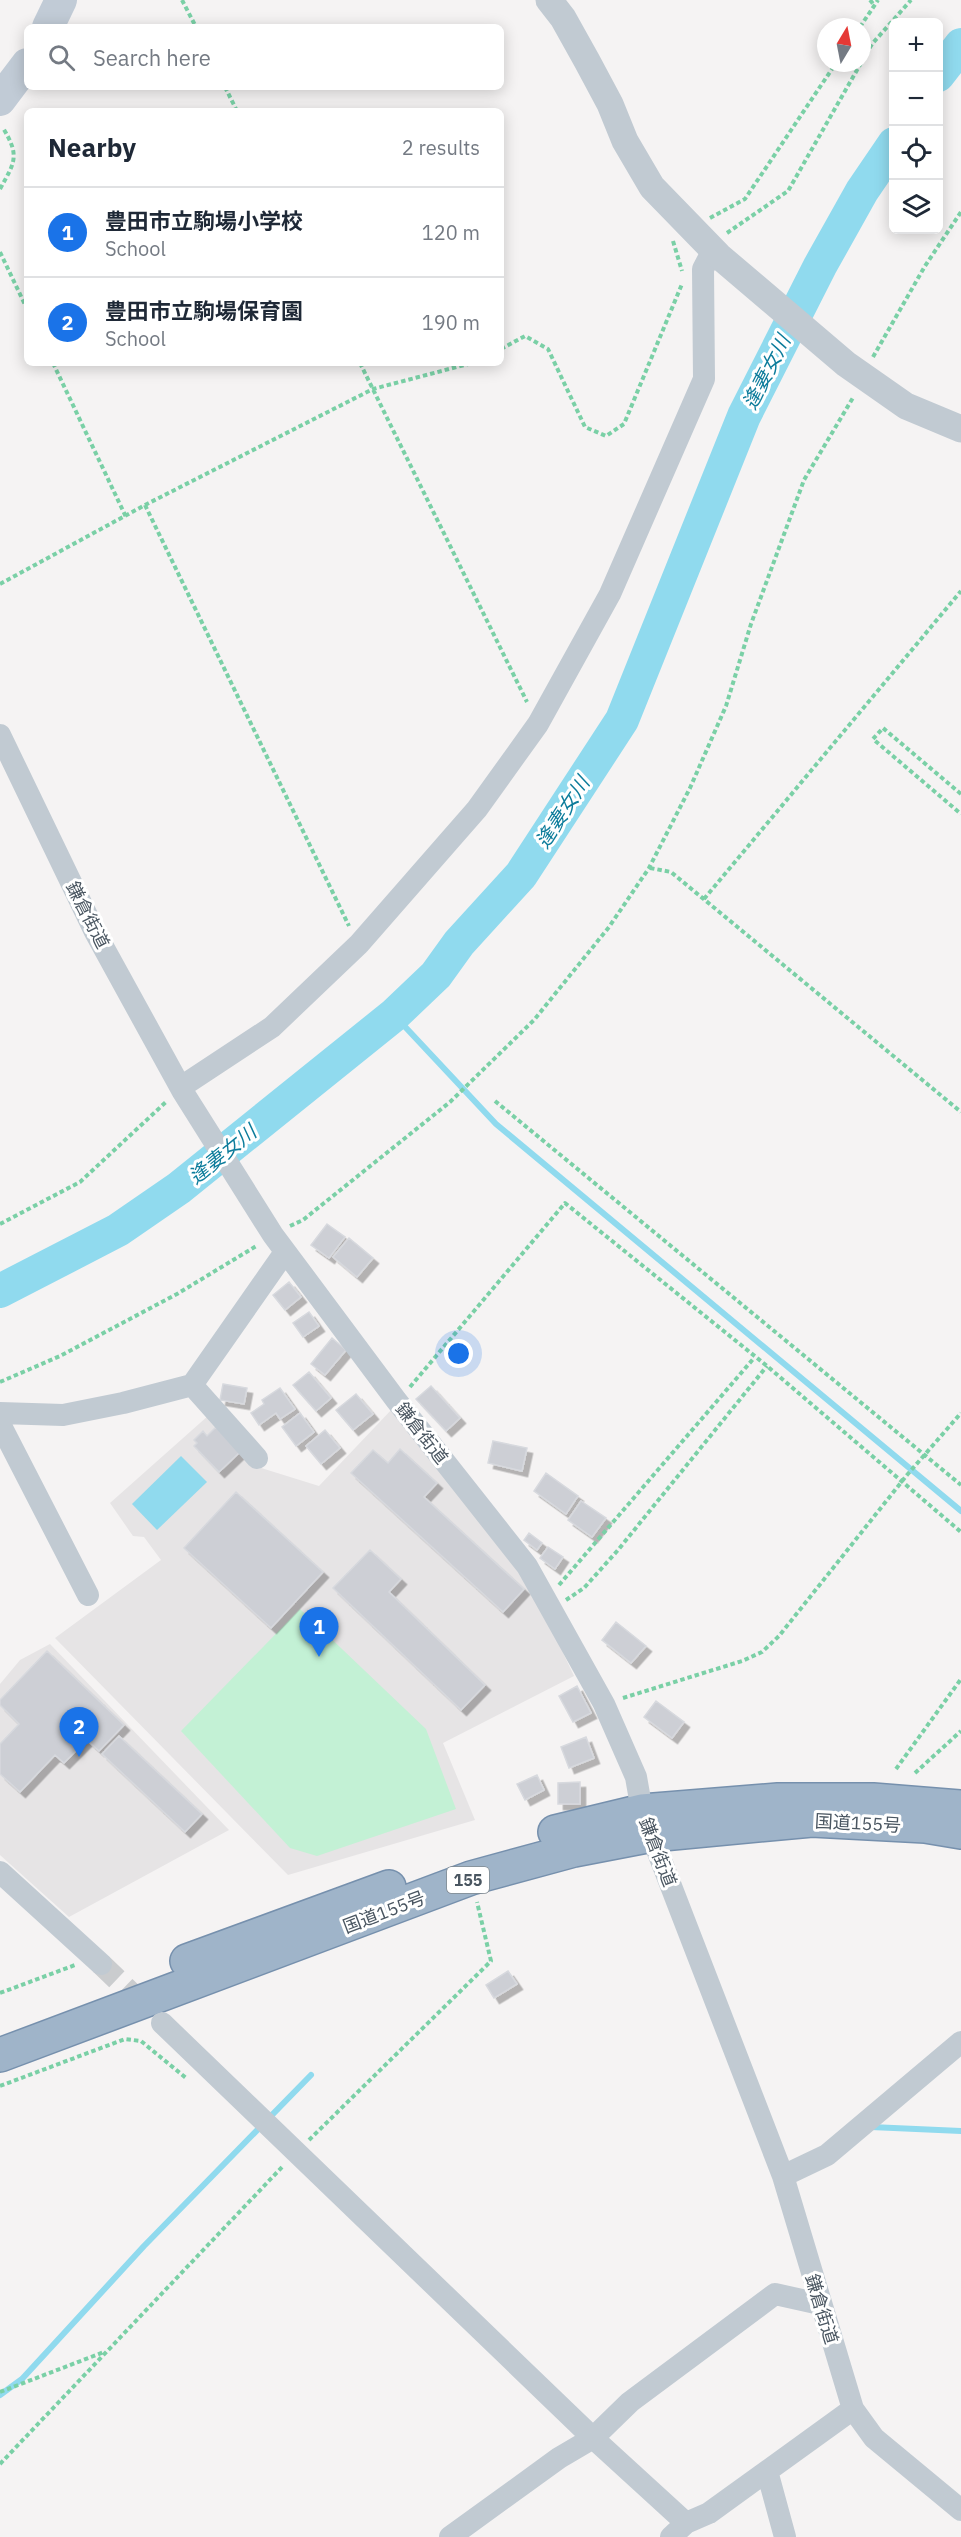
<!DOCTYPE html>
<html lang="en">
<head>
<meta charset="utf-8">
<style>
  :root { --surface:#fff; --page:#f6f6f7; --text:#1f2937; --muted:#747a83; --line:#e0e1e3; --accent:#1a73e8 }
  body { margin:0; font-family:"IBM Plex Sans","Noto Sans JP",sans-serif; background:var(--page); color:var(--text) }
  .controls { position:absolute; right:18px; top:18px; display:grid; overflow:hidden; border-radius:9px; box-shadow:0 3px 15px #0003 }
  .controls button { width:54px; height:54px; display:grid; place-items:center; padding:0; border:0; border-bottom:2px solid var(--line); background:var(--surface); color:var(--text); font:30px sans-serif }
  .compass { position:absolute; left:817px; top:18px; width:54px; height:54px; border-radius:50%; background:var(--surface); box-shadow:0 3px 15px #0003; rotate:10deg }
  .you { position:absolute; left:459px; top:1354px; width:21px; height:21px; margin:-15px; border:4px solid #fff; border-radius:50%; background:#1a73e8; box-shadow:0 0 0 9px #1a73e833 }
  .badge { display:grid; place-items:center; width:39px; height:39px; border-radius:50%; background:var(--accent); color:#fff; font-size:20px; font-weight:700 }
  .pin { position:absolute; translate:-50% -50px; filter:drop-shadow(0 2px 3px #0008) }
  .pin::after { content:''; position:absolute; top:32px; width:21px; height:18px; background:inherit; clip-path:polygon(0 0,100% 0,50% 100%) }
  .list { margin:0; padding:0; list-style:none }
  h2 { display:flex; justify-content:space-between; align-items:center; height:78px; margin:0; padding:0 24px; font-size:26px }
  h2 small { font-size:20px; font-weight:400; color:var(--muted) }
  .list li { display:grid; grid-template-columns:39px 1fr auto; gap:18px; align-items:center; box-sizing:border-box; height:90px; padding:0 24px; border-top:2px solid var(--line) }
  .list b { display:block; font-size:22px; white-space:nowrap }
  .list p { margin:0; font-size:20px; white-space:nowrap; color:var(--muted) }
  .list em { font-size:20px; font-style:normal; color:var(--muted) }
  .icon { flex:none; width:33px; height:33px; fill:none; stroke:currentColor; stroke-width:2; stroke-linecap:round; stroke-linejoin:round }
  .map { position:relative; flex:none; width:961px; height:2537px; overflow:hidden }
  .search { position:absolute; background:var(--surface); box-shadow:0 3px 15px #0003; left:24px; top:24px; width:480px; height:66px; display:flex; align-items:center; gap:15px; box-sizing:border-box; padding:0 21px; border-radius:9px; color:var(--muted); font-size:22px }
  .panel { position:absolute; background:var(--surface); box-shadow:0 3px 15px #0003; left:24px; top:108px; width:480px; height:258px; border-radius:9px }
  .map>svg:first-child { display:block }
</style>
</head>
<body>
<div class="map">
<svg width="961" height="2537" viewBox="0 0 961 2537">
  <defs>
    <filter id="shadow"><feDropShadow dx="5.5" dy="5.5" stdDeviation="0" flood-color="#0004"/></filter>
  </defs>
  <rect width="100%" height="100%" fill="#f5f3f3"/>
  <path fill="#e6e4e5" d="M393,1408L531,1585L574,1676L443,1743L475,1820L288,1875L55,1638L161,1560L144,1537L133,1536L110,1503L209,1415L258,1467L319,1486Z
    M50,1644L229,1830L69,1917L0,1855V1684L20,1660Z"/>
  <path fill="#c3f1d5" d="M300,1609L426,1729L456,1809L317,1856L290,1848L181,1731Z"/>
  <path fill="#90daee" d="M181,1456L207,1482L157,1530L132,1504Z"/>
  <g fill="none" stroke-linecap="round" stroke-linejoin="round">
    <path stroke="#90daee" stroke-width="6" d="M394,1015L496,1124L961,1511
      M871,2127L961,2131
      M0,2395L22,2379L144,2246L311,2075"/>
    <path stroke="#90daee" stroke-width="34" d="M938,75L961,45
      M0,1291L118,1230L179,1188L394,1015L436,975L459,943L521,875L622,720L744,416L820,266L862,191L894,144"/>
  </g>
  <path fill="#cdcfd5" stroke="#d7d9de" stroke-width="1.5" filter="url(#shadow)" d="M327,1224L345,1237L329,1258L311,1245Z
    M349,1238L373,1258L357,1277L333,1257Z
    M289,1282L301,1297L285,1310L273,1295Z
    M309,1312L319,1326L303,1337L293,1323Z
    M332,1338L346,1350L325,1375L311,1364Z
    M309,1372L331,1398L316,1411L293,1385Z
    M223,1384L247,1388L244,1404L220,1400Z
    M431,1386L460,1418L446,1431L416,1399Z
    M280,1388L295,1409L280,1419L276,1413L259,1425L251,1413L264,1404L262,1400Z
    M356,1394L373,1414L353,1430L336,1410Z
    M300,1413L314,1432L296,1446L282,1427Z
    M216,1427L240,1452L219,1472L194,1446L197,1443L194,1440L203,1431L207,1436Z
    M325,1430L340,1448L321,1464L306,1446Z
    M493,1441L527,1448L522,1471L488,1463Z
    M400,1449L437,1483L424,1497L524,1589L503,1612L351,1473L373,1450L388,1463Z
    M546,1473L578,1496L566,1514L534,1491Z
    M236,1492L323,1572L271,1628L184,1548Z
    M581,1501L606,1518L592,1537L568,1520Z
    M529,1533L542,1543L537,1550L524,1540Z
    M548,1547L563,1557L555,1569L540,1558Z
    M370,1550L401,1579L389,1592L485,1685L461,1710L333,1588Z
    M616,1622L646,1646L631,1663L602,1640Z
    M47,1651L124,1725L99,1751L87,1740L64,1763L55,1755L20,1792L0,1774V1744L19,1724L0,1705V1700Z
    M577,1686L591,1713L573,1722L559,1696Z
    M656,1701L684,1722L672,1738L644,1717Z
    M119,1736L202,1814L185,1832L102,1754Z
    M586,1737L594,1758L569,1768L561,1747Z
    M537,1775L544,1790L525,1800L517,1784Z
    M580,1782V1804H558V1783Z
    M508,1971L517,1984L494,1998L486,1985Z"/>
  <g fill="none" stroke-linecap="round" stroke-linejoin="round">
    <path stroke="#caccce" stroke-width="22" stroke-dasharray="22 11" stroke-linecap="butt" d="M101,1964L150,2011"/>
    <g stroke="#7690ad" stroke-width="36">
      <path id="trunk" d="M555,1832L642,1811L778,1800H873L961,1807
        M187,1961L389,1887
        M0,2055L471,1878L574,1850L652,1835L812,1820L925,1826L961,1832"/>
    </g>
    <path stroke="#7ad0a6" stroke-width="4" stroke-dasharray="4.5 3" stroke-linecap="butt" d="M182,0L196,27
      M870,0L874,5
      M860,27L878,0
      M862,61L872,44L911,0
      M225,87L237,111
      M0,189C15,162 20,156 3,128
      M710,218L745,199L836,63
      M727,233L788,191L861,63
      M673,241L682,271
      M0,252L27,309
      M501,349L525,336L548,349L585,427L606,436L624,424L682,284
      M873,357L925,266L961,212
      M53,363L126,517
      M360,363L527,702
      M145,505L349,926
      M0,584L145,505L373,389L472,363
      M961,794L883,728L873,739L961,814
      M650,868L671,872L961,1112
      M704,899L961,591
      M495,1101L961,1485
      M0,1224L80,1182L167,1101
      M290,1226L303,1220L450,1102L534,1020L609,927L649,868L690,788L726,706L751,624L804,480L854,396
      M0,1382L60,1356L177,1294L258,1245
      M410,1387L565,1203L767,1366L961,1532
      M559,1585L754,1358
      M566,1600L584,1588L618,1550L767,1366
      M623,1698L742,1661L762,1652L779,1636L907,1475L961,1413
      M896,1769L961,1679
      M915,1773L961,1731
      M0,1993L75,1965
      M0,2086L125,2039L141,2041L186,2078
      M309,2140L491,1961L477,1902
      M0,2392L104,2352
      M0,2464L283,2166"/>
    <path stroke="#c1cad2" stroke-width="22" d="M0,735L95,932L183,1092L273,1235L396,1400L527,1566L604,1704L636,1777L642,1811L783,2176L853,2409L874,2438L961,2510
      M181,1087L272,1027L359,944L477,809L538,724L610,594L704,379L703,269L713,250
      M192,1385L257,1458
      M0,1413L63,1415L123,1403L192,1385L285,1252
      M0,1424L88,1595
      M0,1872L101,1964
      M162,2023L593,2438L686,2523
      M783,2176L827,2155L961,2042
      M767,2471L785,2537
      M450,2537L559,2458L593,2438L630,2402L775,2294L820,2304
      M671,2537L686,2523L709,2513L853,2409"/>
    <path stroke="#c1cad2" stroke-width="27" d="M549,0L563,18L587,61L610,104L625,141L652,187L719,256L846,364L906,406L961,429"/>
    <path stroke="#c1cbd6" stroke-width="32" d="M48,27L61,0
      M0,100L27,64"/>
    <use href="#trunk" stroke="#9fb4c9" stroke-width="33"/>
  </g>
  <g text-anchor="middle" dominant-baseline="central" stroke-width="6" stroke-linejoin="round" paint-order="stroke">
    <rect fill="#fff" stroke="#808990" stroke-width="1.5" x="447" y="1867" width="42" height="26" rx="4.5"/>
    <g font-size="16" font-weight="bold" fill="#4a5661">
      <text x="468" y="1880">155</text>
    </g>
    <g font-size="18" fill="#4a5661" stroke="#fff">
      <text transform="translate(88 915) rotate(63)">鎌倉街道</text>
      <text transform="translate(422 1433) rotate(52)">鎌倉街道</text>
      <text transform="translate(858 1823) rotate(3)">国道155号</text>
      <text transform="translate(658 1852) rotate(69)">鎌倉街道</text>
      <text transform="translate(384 1912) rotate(-21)">国道155号</text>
      <text transform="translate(822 2309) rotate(73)">鎌倉街道</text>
    </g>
    <g font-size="20" font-style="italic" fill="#0c7c9b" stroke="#fff">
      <text transform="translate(766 372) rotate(-63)">逢妻女川</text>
      <text transform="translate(562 812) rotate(-57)">逢妻女川</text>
      <text transform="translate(222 1154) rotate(-39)">逢妻女川</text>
    </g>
  </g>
</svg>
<div class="controls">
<button>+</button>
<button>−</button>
<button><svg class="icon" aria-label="locate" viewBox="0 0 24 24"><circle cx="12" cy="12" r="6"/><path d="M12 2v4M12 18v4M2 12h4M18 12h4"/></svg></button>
<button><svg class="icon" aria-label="layers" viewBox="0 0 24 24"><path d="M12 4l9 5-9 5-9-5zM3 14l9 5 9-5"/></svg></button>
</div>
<svg class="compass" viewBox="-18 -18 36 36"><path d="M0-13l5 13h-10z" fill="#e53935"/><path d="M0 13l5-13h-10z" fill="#747a83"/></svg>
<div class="you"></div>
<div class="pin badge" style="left:319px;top:1657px">1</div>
<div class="pin badge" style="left:79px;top:1757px">2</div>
<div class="search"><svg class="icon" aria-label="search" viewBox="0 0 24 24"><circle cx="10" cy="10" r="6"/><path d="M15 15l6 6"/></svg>Search here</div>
<section class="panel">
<h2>Nearby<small>2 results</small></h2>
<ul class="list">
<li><span class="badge">1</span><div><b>豊田市立駒場小学校</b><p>School</p></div><em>120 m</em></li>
<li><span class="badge">2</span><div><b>豊田市立駒場保育園</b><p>School</p></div><em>190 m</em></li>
</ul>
</section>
</div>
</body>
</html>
